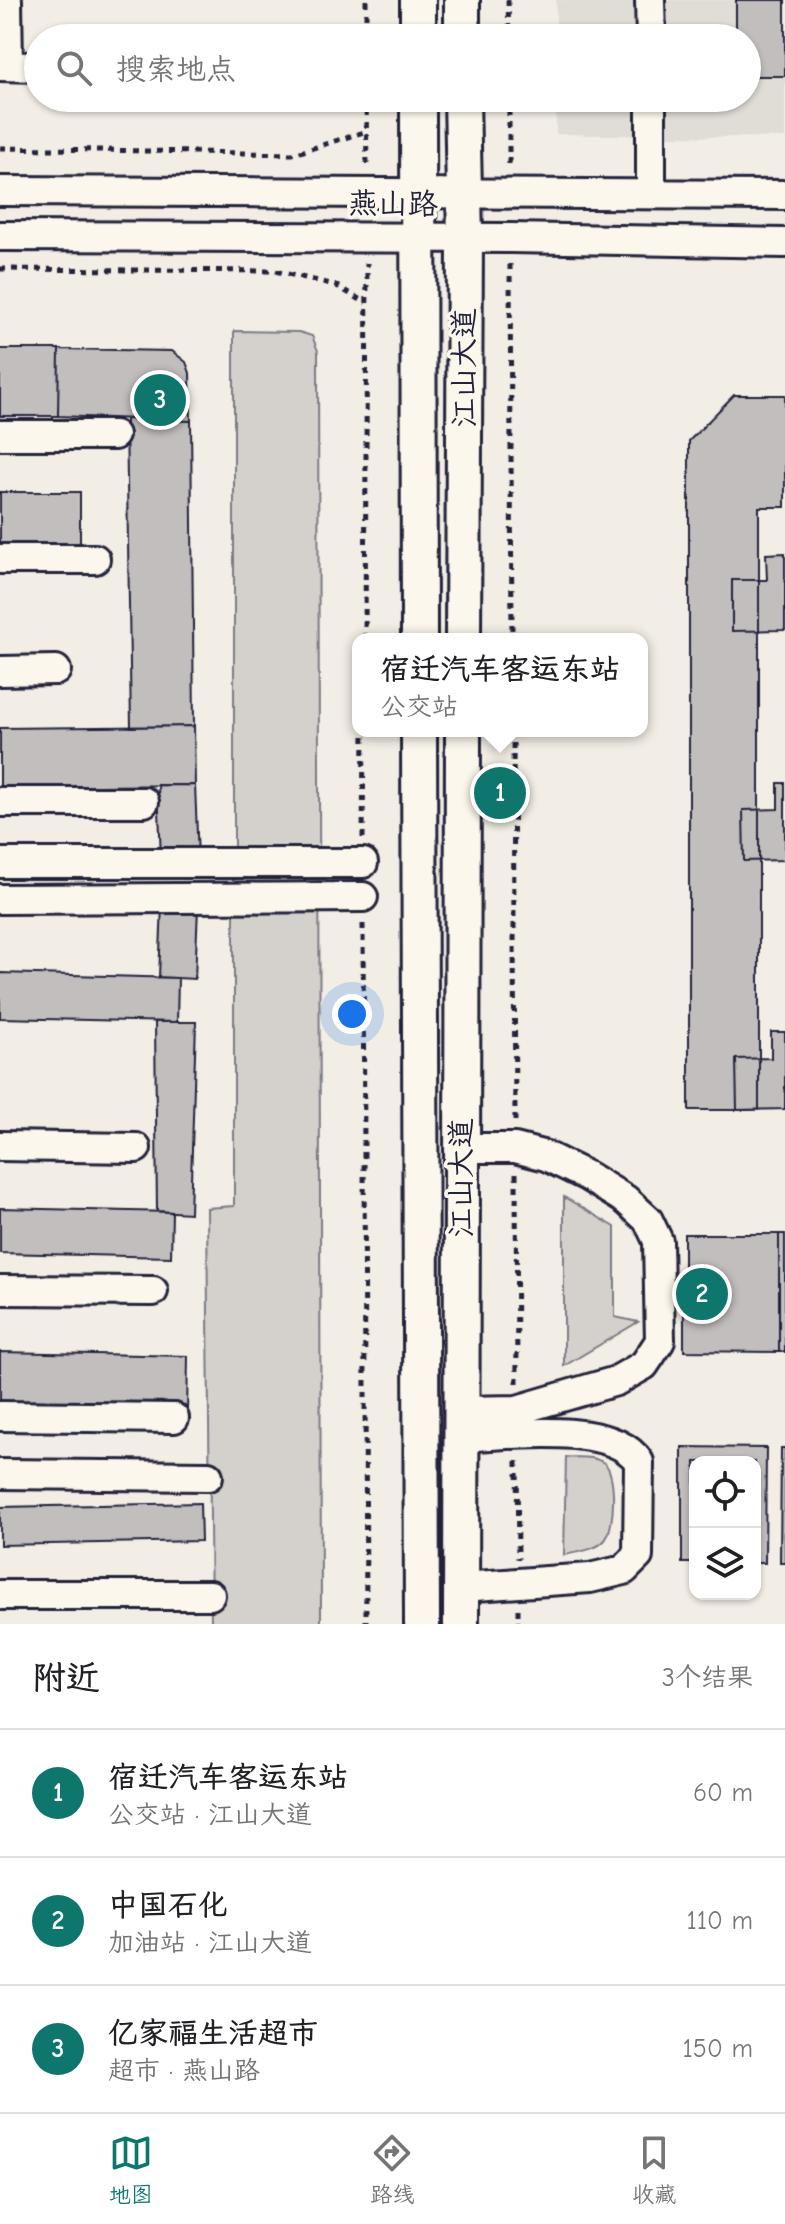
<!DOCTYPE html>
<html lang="zh">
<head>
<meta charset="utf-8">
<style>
  :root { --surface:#fff; --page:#f2f2f2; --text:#202124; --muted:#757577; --line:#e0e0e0; --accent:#0f766e }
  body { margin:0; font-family:"Comic Neue","LXGW WenKai TC",sans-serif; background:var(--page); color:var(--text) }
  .controls { position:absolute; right:24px; bottom:24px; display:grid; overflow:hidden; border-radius:16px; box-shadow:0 2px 6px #0004 }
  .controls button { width:72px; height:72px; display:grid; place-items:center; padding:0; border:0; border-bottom:2px solid var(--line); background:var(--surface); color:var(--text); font:40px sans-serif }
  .you { position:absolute; left:352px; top:1014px; width:28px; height:28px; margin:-20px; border:6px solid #fff; border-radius:50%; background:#1a73e8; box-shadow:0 0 0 12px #1a73e833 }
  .badge { display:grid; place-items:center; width:52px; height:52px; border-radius:50%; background:var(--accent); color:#fff; font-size:26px; font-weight:700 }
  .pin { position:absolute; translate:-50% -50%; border:4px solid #fff; box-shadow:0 2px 8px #0006 }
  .popup { position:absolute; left:352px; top:633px; width:296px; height:104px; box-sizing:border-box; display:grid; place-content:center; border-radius:16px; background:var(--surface); filter:drop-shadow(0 2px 6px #0005); font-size:26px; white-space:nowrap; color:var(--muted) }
  .popup b { font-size:30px; color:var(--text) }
  .popup::after { content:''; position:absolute; left:50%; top:100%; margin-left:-16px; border:16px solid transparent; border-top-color:var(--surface) }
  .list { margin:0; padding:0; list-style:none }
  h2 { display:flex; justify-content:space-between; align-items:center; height:104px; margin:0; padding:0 32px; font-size:34px }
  h2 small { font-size:26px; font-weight:400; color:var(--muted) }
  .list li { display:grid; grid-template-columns:52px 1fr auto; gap:24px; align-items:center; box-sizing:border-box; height:128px; padding:0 32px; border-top:2px solid var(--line) }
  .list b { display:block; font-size:30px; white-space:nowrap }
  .list p { margin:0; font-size:26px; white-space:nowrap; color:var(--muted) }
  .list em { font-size:26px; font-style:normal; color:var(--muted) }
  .icon { flex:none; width:44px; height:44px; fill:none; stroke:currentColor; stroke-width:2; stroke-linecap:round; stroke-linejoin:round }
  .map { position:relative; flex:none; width:785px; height:1624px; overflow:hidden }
  .search { position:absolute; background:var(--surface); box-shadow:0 2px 6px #0004; left:24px; right:24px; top:24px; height:88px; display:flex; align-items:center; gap:20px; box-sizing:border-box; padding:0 28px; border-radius:44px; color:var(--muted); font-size:30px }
  .sheet { height:488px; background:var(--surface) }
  nav { display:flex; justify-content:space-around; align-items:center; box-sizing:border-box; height:112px; border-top:2px solid var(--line); background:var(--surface); font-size:22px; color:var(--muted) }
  nav a { display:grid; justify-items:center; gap:4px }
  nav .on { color:var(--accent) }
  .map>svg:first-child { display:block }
</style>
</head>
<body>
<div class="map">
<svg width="785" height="1624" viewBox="0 0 785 1624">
  <rect width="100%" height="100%" fill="#f2eee5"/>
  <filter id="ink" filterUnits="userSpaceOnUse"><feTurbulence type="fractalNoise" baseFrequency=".0125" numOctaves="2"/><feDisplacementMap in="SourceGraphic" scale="16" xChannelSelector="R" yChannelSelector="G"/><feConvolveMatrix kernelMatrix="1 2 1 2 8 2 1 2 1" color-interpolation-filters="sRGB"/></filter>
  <g filter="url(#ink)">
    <path fill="#e0dcd6" d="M556,0H785V138L556,134V98H747V38H556Z"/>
    <path fill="#d4d1cc" stroke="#7b7a84" stroke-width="2" d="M234,331L299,332L312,336L318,351L321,1624H211L207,1208L234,1206Z
      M564,1197L615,1227V1317L638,1322L564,1366Z
      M566,1457C578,1458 593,1455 604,1463C617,1472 615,1528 605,1540C597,1550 577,1552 564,1555Z"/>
    <path fill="#c2bebe" stroke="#22223b" stroke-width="2" d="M736,0H785V76H747V38H736Z
      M0,349H59L58,416H0Z
      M59,349L172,351L186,362L190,373L191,421L58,416Z
      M734,395H785V507H759V1110H689V441Z
      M126,419L191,421L194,726L131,727Z
      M0,492H80V552L0,551Z
      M785,553V630L732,631V580H767L766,554Z
      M194,726L195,785L0,787V728Z
      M778,783H785V860L744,861L743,810L778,809Z
      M158,785H195L198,859H161Z
      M162,905L198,907L195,979L159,977Z
      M0,973L178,978L177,1022L0,1018Z
      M155,1022H196L190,1213L157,1211Z
      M771,1032H785V1109L737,1110L736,1059L771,1058Z
      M0,1208L172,1212L171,1257L0,1253Z
      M684,1234H779V1352L684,1351Z
      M779,1234H785V1352H779Z
      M0,1352L188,1356L187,1414L0,1410Z
      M682,1447L766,1448L765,1563H755V1462H695V1563H682Z
      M781,1448H785V1563H780Z
      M200,1503L201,1541L0,1545V1507Z"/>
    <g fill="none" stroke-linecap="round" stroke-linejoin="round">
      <g stroke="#22223b" stroke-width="34">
        <path id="minor" d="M7,0L8,66
          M650,0L651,38
          M0,66L38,67
          M651,98V194
          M0,191L785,195
          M0,236L510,238L785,243
          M0,435H114
          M0,559H95
          M0,671L56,670
          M0,802H144
          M0,863H363
          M0,899L363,897
          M0,1146L136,1148
          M0,1290L153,1291
          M460,1411L517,1410L616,1381L644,1365L660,1341L658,1241L648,1220L626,1200L587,1176L546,1156L515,1148H463
          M0,1416L174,1418
          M460,1437C506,1435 613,1420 639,1462L638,1556L624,1570L590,1578L461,1587
          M0,1474L208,1476
          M0,1595H210"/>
      </g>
      <g stroke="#22223b" stroke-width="40">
        <path id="major" d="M418,0V38
          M462,0V38
          M418,98L419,639
          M462,98L465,239L463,639
          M419,731L422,1624
          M461,1624L463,731"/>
      </g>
      <path stroke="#22223b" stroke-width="5" stroke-dasharray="6 6" stroke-linecap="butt" d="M366,0V38
        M508,0L509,38
        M366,98L367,169
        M509,98V166
        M0,148L294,154L367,131
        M510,264L512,639
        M0,269L275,271L335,285L366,303
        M365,639L367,263
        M513,731L515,1123
        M363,838L364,731
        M363,924L366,1624
        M516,1173L517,1383
        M517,1461L518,1559
        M518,1609V1624"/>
      <use href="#minor" stroke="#fbf7ec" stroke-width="28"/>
      <use href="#major" stroke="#fbf7ec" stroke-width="34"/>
    </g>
  </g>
  <g text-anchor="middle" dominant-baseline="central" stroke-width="7" stroke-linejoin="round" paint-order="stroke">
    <g font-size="30" fill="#22223b" stroke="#fbf7ec">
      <text transform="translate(393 204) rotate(1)">燕山路</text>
      <text transform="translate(464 368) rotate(-90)">江山大道</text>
      <text transform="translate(461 1178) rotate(-90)">江山大道</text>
    </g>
  </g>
</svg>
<div class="controls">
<button><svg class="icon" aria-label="locate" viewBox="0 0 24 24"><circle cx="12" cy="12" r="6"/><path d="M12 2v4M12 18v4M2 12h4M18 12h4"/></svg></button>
<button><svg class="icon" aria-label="layers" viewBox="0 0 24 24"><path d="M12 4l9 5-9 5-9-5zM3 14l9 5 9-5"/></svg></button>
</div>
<div class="you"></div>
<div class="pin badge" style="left:500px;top:793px">1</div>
<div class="popup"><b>宿迁汽车客运东站</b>公交站</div>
<div class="pin badge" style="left:702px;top:1294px">2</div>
<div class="pin badge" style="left:160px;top:400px">3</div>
<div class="search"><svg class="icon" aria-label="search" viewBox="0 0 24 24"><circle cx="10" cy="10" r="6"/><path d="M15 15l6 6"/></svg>搜索地点</div>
</div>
<section class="sheet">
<h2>附近<small>3个结果</small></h2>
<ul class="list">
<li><span class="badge">1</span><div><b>宿迁汽车客运东站</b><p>公交站 · 江山大道</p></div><em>60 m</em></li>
<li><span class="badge">2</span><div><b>中国石化</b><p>加油站 · 江山大道</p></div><em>110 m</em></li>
<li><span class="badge">3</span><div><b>亿家福生活超市</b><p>超市 · 燕山路</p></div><em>150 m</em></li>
</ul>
</section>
<nav>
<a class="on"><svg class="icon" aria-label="map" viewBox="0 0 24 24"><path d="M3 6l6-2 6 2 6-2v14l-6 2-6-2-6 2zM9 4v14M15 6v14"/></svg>地图</a>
<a><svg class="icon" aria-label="directions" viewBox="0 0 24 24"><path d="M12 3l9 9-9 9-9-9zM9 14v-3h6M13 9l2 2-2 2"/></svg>路线</a>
<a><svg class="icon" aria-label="saved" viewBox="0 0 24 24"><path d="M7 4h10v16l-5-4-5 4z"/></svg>收藏</a>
</nav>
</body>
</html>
